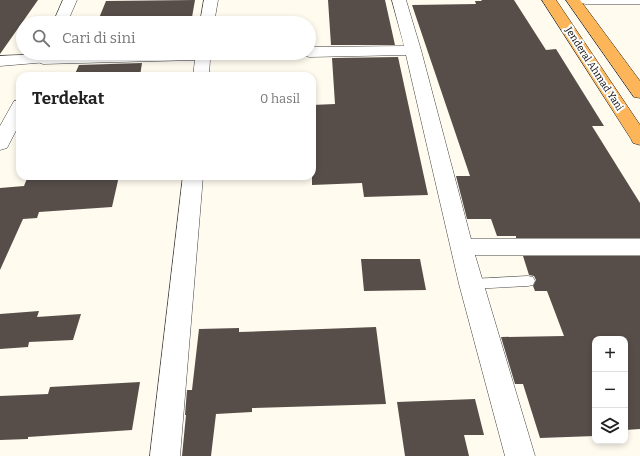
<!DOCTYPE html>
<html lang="id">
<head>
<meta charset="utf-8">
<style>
  :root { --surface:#fff; --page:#f2f2f2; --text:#222; --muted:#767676; --line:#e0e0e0 }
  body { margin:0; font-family:Bitter,serif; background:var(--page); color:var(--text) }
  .controls { position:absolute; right:12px; bottom:12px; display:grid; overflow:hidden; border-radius:8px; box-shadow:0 2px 6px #0003 }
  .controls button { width:36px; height:36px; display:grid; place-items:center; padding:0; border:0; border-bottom:1px solid var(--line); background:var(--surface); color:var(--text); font:20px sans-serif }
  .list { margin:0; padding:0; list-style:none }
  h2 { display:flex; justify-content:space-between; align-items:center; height:52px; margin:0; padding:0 16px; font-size:17px }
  h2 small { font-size:13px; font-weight:400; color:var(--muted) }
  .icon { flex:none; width:22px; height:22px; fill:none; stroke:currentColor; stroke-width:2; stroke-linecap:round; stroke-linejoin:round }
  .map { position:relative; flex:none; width:640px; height:456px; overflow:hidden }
  .search { position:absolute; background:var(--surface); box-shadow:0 2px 6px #0003; left:16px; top:16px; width:300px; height:44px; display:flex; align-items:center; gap:10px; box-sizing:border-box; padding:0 14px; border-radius:22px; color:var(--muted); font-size:15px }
  .panel { position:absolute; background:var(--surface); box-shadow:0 2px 6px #0003; left:16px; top:72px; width:300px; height:108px; border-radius:12px }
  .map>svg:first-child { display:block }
</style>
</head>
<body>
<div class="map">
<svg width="640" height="456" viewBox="0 0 640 456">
  <rect width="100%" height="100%" fill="#fffbef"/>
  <path fill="#574e4a" d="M0,0H38L0,54Z
    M195,0L191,23H97L106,1Z
    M328,0H385L395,45H331Z
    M481,0H514L546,50L556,49L604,126H592L640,203V238H516V236H497L491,219H467L456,176H470L412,5L476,4L475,1H482Z
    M398,57L428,195L364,197L362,183L312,185V105L335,104L332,58Z
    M142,63L140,76H74L79,65Z
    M28,176H119L112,207L39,212L37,218L23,219L0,270V188L24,186Z
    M523,256H640V429L625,430V339H595V436L540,438L523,384H515L501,337L564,336L547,291H535L533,286L536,280L534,276L529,275Z
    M361,259H420L426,290L364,291Z
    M39,311L37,317L81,314L73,340L29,342L28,347L0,349V314Z
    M376,327L386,404L252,408V412L216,414L211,456H182L186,415H185L187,390H192L199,329L239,328V332Z
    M140,382L132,430L28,437V439L0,440V396L48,394L50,387Z
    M475,399L484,435H464L469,456H405L397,402Z"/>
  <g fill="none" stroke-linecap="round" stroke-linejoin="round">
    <g stroke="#414141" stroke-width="1">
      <path id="service" d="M528,276L533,277L535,281L533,285L528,286L471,289L466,288L464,284L466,280L471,279Z"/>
    </g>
    <g stroke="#414141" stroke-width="1">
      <path id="minor" d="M204,0H218L214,23H200Z
        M392,0H406L421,50L471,239H640V255H475L535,456H505L459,284L406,55L309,57L304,55L302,53H309V47L404,46Z
        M95,53H281L278,56L273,58L210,59L209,76H193L195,60L43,64L38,62L35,59L38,56L43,54Z
        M183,176H203L180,456H150Z"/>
    </g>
    <g stroke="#414141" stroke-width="1">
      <path id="tertiary" d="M63,0H77L67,23H53Z
        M579,0H640V4H586L581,3Z
        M43,54L48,56L51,59L48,62L0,66V56Z
        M20,100V123L7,148L0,150V126L14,101Z"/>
    </g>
    <g stroke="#1f1f1f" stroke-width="1">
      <path id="trunk" d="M542,0H556L640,125V145L633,143L631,139Z
        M566,0H580L640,81V98L634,97Z"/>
    </g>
    <use href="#service" fill="#fff" fill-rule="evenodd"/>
    <use href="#minor" fill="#fff" fill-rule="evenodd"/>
    <use href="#tertiary" fill="#fff" fill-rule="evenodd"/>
    <use href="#trunk" fill="#fcb659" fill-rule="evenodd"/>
  </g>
  <g text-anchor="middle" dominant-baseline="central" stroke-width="4" stroke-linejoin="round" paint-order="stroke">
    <g font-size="10" fill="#0e0e0e" stroke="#fff">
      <text transform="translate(594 69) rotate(57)">Jenderal Ahmad Yani</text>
    </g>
  </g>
</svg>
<div class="controls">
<button>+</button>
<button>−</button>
<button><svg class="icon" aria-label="layers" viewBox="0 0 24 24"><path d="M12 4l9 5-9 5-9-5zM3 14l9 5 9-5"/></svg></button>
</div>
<div class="search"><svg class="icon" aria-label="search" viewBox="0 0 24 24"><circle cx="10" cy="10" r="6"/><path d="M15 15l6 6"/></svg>Cari di sini</div>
<section class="panel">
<h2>Terdekat<small>0 hasil</small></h2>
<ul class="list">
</ul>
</section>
</div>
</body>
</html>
